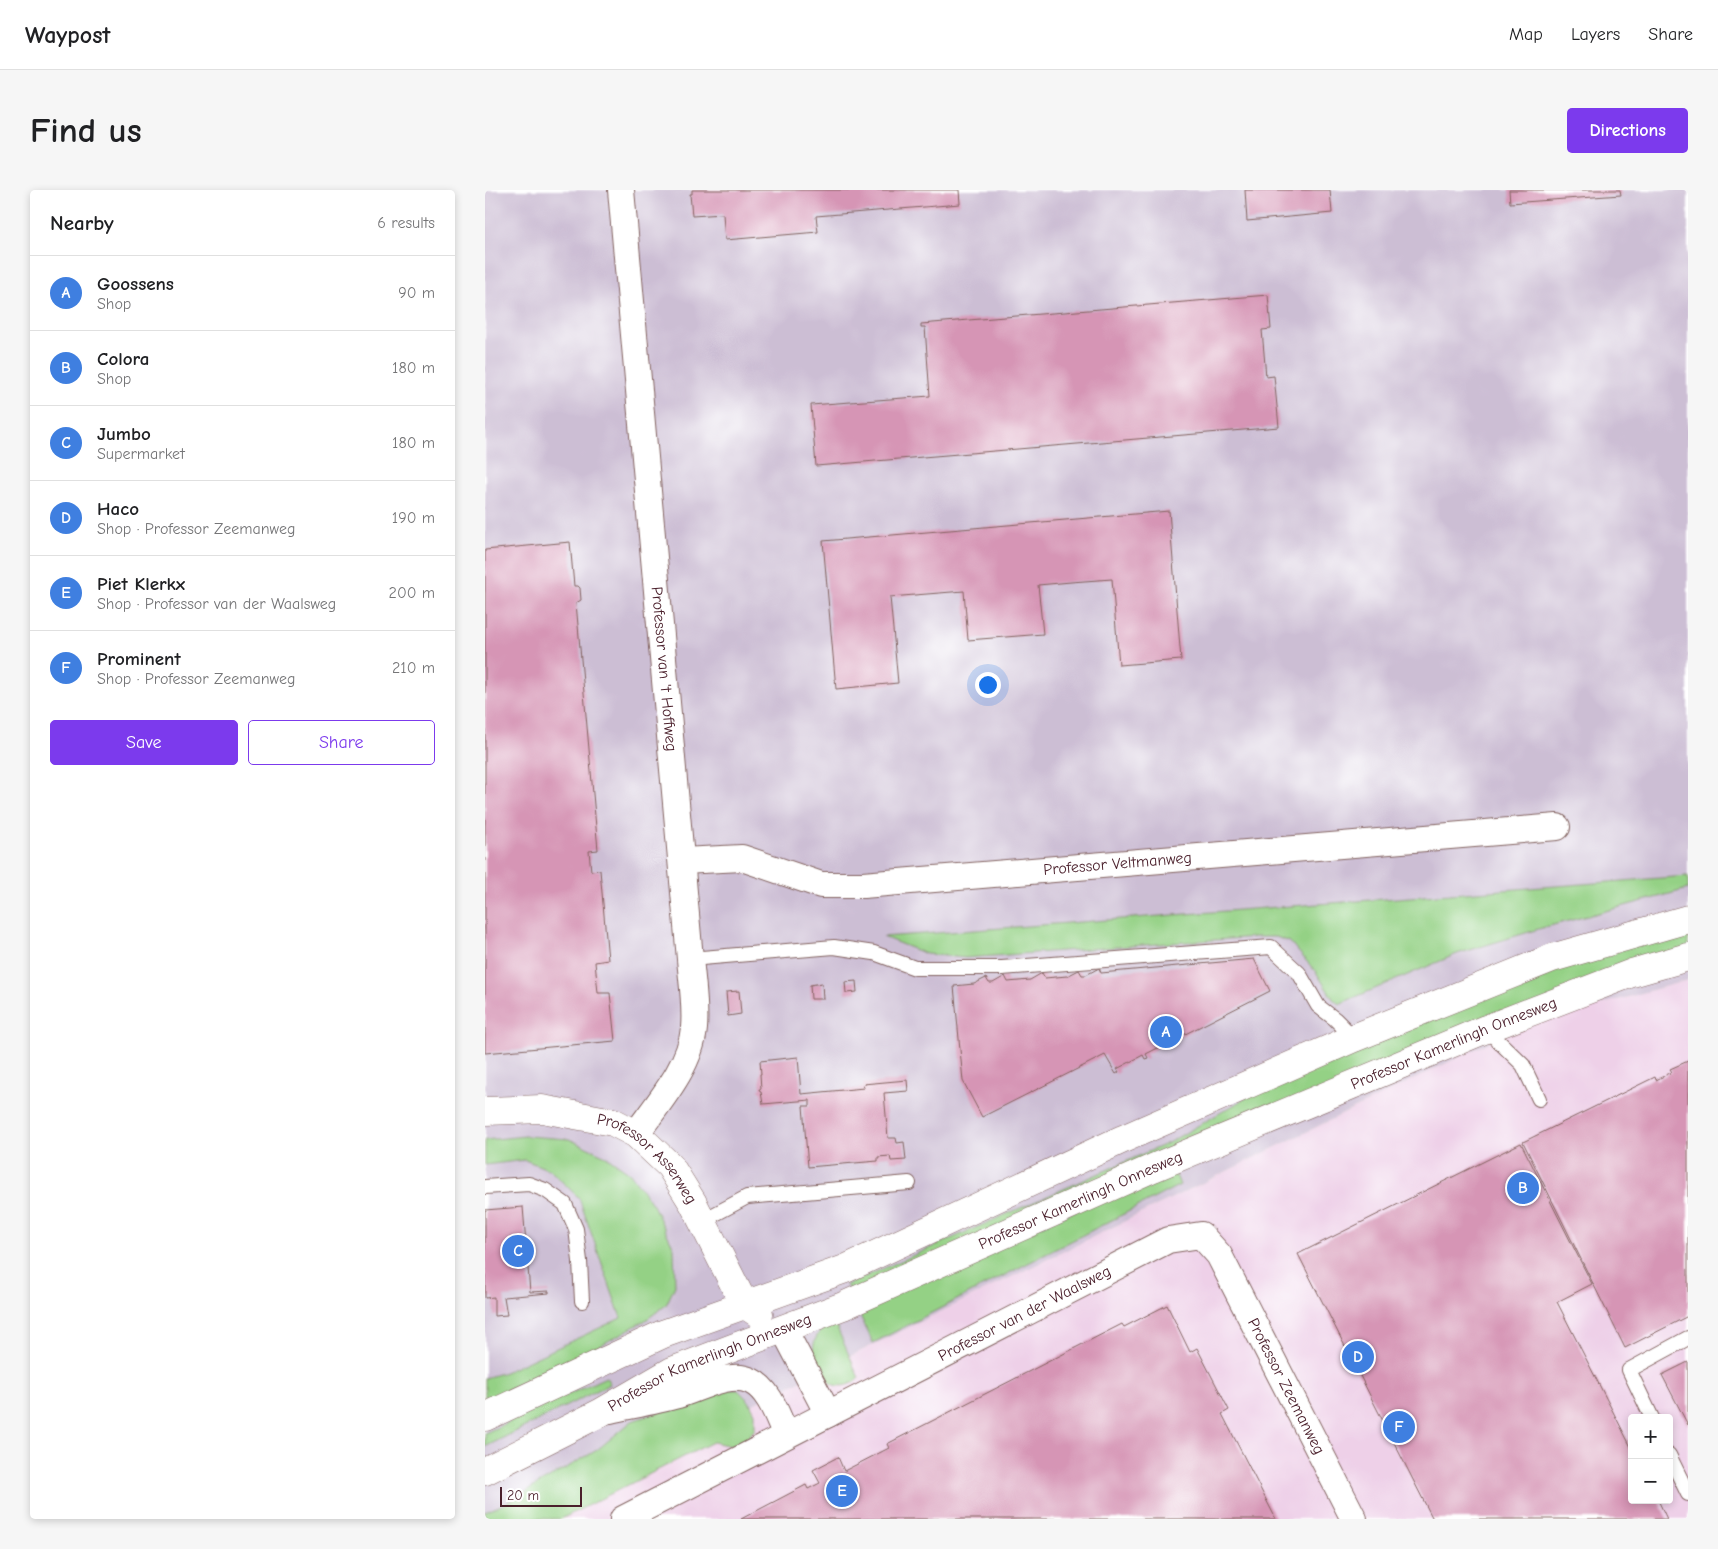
<!DOCTYPE html>
<html lang="en">
<head>
<meta charset="utf-8">
<style>
  :root { --surface:#fff; --page:#f6f6f6; --text:#202124; --muted:#757577; --line:#e0e0e0; --accent:#7c3aed }
  body { margin:0; font-family:"Comic Neue",sans-serif; background:var(--page); color:var(--text) }
  .controls { position:absolute; right:15px; bottom:15px; display:grid; overflow:hidden; border-radius:5px; box-shadow:0 2px 8px #0003 }
  .controls button { width:45px; height:45px; display:grid; place-items:center; padding:0; border:0; border-bottom:1px solid var(--line); background:var(--surface); color:var(--text); font:25px sans-serif }
  .scale { position:absolute; left:15px; bottom:12px; width:82px; box-sizing:border-box; padding-left:5px; border:2px solid #4a1f2b; border-top:0; font-size:14px; line-height:18px; white-space:nowrap; color:#4a1f2b; -webkit-text-stroke:4px #fff; paint-order:stroke }
  .you { position:absolute; left:502px; top:494px; width:18px; height:18px; margin:-12px; border:4px solid #fff; border-radius:50%; background:#1a73e8; box-shadow:0 0 0 8px #1a73e833 }
  .badge { display:grid; place-items:center; width:32px; height:32px; border-radius:50%; background:var(--accent); color:#fff; font-size:16px; font-weight:700 }
  .pin { position:absolute; translate:-50% -50%; border:2px solid #fff; box-shadow:0 1px 5px #0006 }
  .list { margin:0; padding:0; list-style:none }
  h2 { display:flex; justify-content:space-between; align-items:center; height:65px; margin:0; padding:0 20px; font-size:21px }
  h2 small { font-size:16px; font-weight:400; color:var(--muted) }
  .list li { display:grid; grid-template-columns:32px 1fr auto; gap:15px; align-items:center; box-sizing:border-box; height:75px; padding:0 20px; border-top:1px solid var(--line) }
  .list b { display:block; font-size:19px; white-space:nowrap }
  .list p { margin:0; font-size:16px; white-space:nowrap; color:var(--muted) }
  .list em { font-size:16px; font-style:normal; color:var(--muted) }
  .actions { display:flex; gap:10px; padding:15px 20px }
  .actions a { flex:1; padding:11px 0; border:1px solid var(--accent); border-radius:5px; text-align:center; font-size:18px; color:var(--accent) }
  .actions .main { background:var(--accent); color:#fff }
  .map { position:relative; flex:none; width:1203px; height:1329px; overflow:hidden; border-radius:5px }
  header { display:flex; align-items:center; gap:30px; box-sizing:border-box; height:70px; padding:0 25px; background:var(--surface); border-bottom:1px solid var(--line) }
  header strong { font-size:24px }
  nav { display:flex; gap:28px; margin-inline-start:auto; font-size:18px }
  .intro { display:flex; align-items:center; justify-content:space-between; box-sizing:border-box; height:120px; padding:0 30px }
  h1 { margin:0; font-size:35px }
  .button { padding:12px 22px; border-radius:5px; background:var(--accent); color:#fff; font-size:18px; font-weight:700 }
  main { display:flex; gap:30px; padding:0 30px }
  aside { flex:1; background:var(--surface); border-radius:5px; box-shadow:0 2px 8px #0003 }
  .map>svg:first-child { display:block }
</style>
</head>
<body>
<header>
<strong>Waypost</strong>
<nav><a>Map</a><a>Layers</a><a>Share</a></nav>
</header>
<div class="intro"><h1>Find us</h1><a class="button">Directions</a></div>
<main>
<aside>
<h2>Nearby<small>6 results</small></h2>
<ul class="list">
<li><span class="badge" style="background:#3f7fe0">A</span><div><b>Goossens</b><p>Shop</p></div><em>90 m</em></li>
<li><span class="badge" style="background:#3f7fe0">B</span><div><b>Colora</b><p>Shop</p></div><em>180 m</em></li>
<li><span class="badge" style="background:#3f7fe0">C</span><div><b>Jumbo</b><p>Supermarket</p></div><em>180 m</em></li>
<li><span class="badge" style="background:#3f7fe0">D</span><div><b>Haco</b><p>Shop · Professor Zeemanweg</p></div><em>190 m</em></li>
<li><span class="badge" style="background:#3f7fe0">E</span><div><b>Piet Klerkx</b><p>Shop · Professor van der Waalsweg</p></div><em>200 m</em></li>
<li><span class="badge" style="background:#3f7fe0">F</span><div><b>Prominent</b><p>Shop · Professor Zeemanweg</p></div><em>210 m</em></li>
</ul>
<div class="actions"><a class="main">Save</a><a>Share</a></div>
</aside>
<div class="map">
<svg width="1203" height="1329" viewBox="0 0 1203 1329">
  <rect width="100%" height="100%" fill="#fff"/>
  <filter id="ink" filterUnits="userSpaceOnUse"><feTurbulence type="fractalNoise" baseFrequency=".02" numOctaves="2"/><feDisplacementMap in="SourceGraphic" scale="10" xChannelSelector="R" yChannelSelector="G"/><feConvolveMatrix kernelMatrix="1 2 1 2 8 2 1 2 1" color-interpolation-filters="sRGB"/></filter>
  <filter id="wash" filterUnits="userSpaceOnUse"><feTurbulence type="fractalNoise" baseFrequency=".0096" numOctaves="4" result="noise"/><feDisplacementMap in="SourceGraphic" scale="20" xChannelSelector="R" yChannelSelector="G"/><feGaussianBlur stdDeviation="1.12" result="paint"/><feColorMatrix in="noise" values="0 0 0 0 0 0 0 0 0 0 0 0 0 0 0 0 0 1.4 0 .05"/><feComposite in="paint" operator="in"/></filter>
  <g filter="url(#wash)">
    <rect width="100%" height="100%" fill="#eee1c2"/>
    <path fill="#eed0e8" fill-rule="evenodd" d="M1203,790V1329H34L1033,838ZM1147,1228H1184V1310H1147Z"/>
    <path fill="#ccbed4" d="M0,0H1203V790L1033,838L34,1329H0Z"/>
    <path fill="#94d185" stroke="#6f7858" d="M1203,686V699L1057,738L972,764L854,814L848,809L831,782L805,752L791,747H771L480,768L441,764L398,747Z
      M1203,737V760L365,1102L361,1095L683,953L773,901L1055,784Z
      M41,946L84,949L121,966L145,983L168,1015L189,1058L190,1096L181,1115L161,1130L105,1161L0,1211V1188L20,1182L136,1128L94,1008L65,980L40,970L0,975V950Z
      M688,978L695,995L388,1153L371,1117Z
      M350,1133L374,1188C338,1220 305,1145 350,1133Z
      M121,1187L125,1194L0,1257V1243Z
      M241,1199L253,1200L264,1211L270,1223V1239L260,1251L246,1256L228,1252L76,1329H0V1322L21,1313L112,1260L147,1231Z"/>
    <g id="blocks">
      <path fill="#d695b5" d="M207,0H474L475,14L331,26L333,42L240,50L238,24L207,26L205,4H207Z
        M760,0H845L847,23L762,31Z
        M1024,0H1135L1136,5L1025,13Z
        M783,105L786,139L777,140L781,187L789,186L794,237L331,276L326,215L445,206L440,137H436V134Z
        M684,321L696,470L634,475L627,389L586,392L553,395L558,444L483,450L479,401L405,407L413,493L351,499L338,351Z
        M85,352L89,396H93L95,398L96,410L91,413L113,660L104,661L106,681L115,680L123,770L110,772L113,803H125L130,851L0,863V360Z
        M769,769L785,801L661,864L663,868L660,869L658,865L632,879L634,882L631,884L620,865L497,927L478,891L469,796L489,794L501,788L504,793H508L520,786L523,792L545,790L557,783L560,788L582,786L594,780L597,785H601L614,778L616,783Z
        M371,791L372,802L361,803L360,792Z
        M337,793L338,809H326L325,795Z
        M254,801L256,824L243,826L241,802Z
        M313,867L316,904L379,898L378,894L422,890L423,901L399,903L403,948H411L412,953L419,952L421,970L406,971L405,966L393,967V971L323,977L318,916H325V910L278,914L276,902H275L274,899H276L275,884H276L275,871Z
        M1203,871V1126L1140,1158L1038,952L1170,887L1171,890L1187,882L1185,879Z
        M1036,953L1107,1094L1072,1112L1147,1259V1310H1173L1182,1329H948L813,1064Z
        M38,1017L45,1102L64,1101V1103L19,1107L22,1125L9,1126V1107L0,1108V1020Z
        M682,1115L705,1162L712,1158L744,1220L737,1224L791,1329H256L321,1295L323,1299L335,1293L328,1280L353,1267L359,1281L404,1258L402,1254L637,1134L639,1137Z
        M1203,1172V1235L1177,1185Z"/>
    </g>
  </g>
  <g filter="url(#ink)">
    <use href="#blocks" fill-opacity="0" stroke="#836360" stroke-width="1"/>
    <g fill="none" stroke-linecap="round" stroke-linejoin="round">
      <g stroke="#836360" stroke-width="16">
        <path id="lane" d="M205,769L349,757L389,763L430,778H517L786,757L814,783L833,816L850,829L869,848
          M1001,839L1038,875L1054,909
          M0,997L44,994L60,1000L80,1014L91,1039L95,1071L97,1111
          M217,1031L262,1007L424,993
          M1167,1228L1144,1180L1203,1148
          M1184,1265L1203,1304"/>
      </g>
      <g stroke="#836360" stroke-width="28">
        <g id="street">
          <path id="s1" d="M136,0L205,769C207,790 211,816 209,838C206,876 173,913 151,944"/>
          <path id="s2" d="M197,671L257,668L336,695H378L1072,637"/>
          <path d="M299,1140L343,1224"/>
          <path d="M125,1220C148,1215 171,1211 193,1205C214,1199 245,1180 266,1191C285,1200 293,1228 301,1245"/>
          <path id="s3" d="M138,1329L683,1050L716,1045L734,1065L869,1329"/>
        </g>
      </g>
      <g stroke="#836360" stroke-width="29">
        <g id="secondary">
          <path id="s4" d="M0,921L57,919L128,932L151,944L185,976L208,1013L259,1114L274,1124"/>
          <path d="M0,1227L178,1144L360,1079L638,949L869,848L1067,768L1203,729"/>
          <path id="s5" d="M0,1281L115,1223L187,1181L358,1116L668,978L1001,839L1147,783L1203,767"/>
        </g>
      </g>
      <use href="#lane" stroke="#fff" stroke-width="14"/>
      <use href="#street" stroke="#fff" stroke-width="26"/>
      <use href="#secondary" stroke="#fff" stroke-width="28"/>
    </g>
  </g>
  <g text-anchor="middle" dominant-baseline="central" stroke-width="4" stroke-linejoin="round" paint-order="stroke">
    <g font-size="16" fill="#4a1f2b" stroke="#fff">
      <text stroke="none"><textPath href="#s1" startOffset="481">Professor van 't Hoffweg</textPath></text>
      <text stroke="none"><textPath href="#s2" startOffset="441">Professor Veltmanweg</textPath></text>
      <text stroke="none"><textPath href="#s5" startOffset="1060">Professor Kamerlingh Onnesweg</textPath></text>
      <text stroke="none"><textPath href="#s4" startOffset="179">Professor Asserweg</textPath></text>
      <text stroke="none"><textPath href="#s5" startOffset="655">Professor Kamerlingh Onnesweg</textPath></text>
      <text stroke="none"><textPath href="#s3" startOffset="451">Professor van der Waalsweg</textPath></text>
      <text stroke="none"><textPath href="#s5" startOffset="250">Professor Kamerlingh Onnesweg</textPath></text>
      <text stroke="none"><textPath href="#s3" startOffset="820">Professor Zeemanweg</textPath></text>
    </g>
  </g>
</svg>
<div class="controls">
<button>+</button>
<button>−</button>
</div>
<div class="scale">20 m</div>
<div class="you"></div>
<div class="pin badge" style="left:681px;top:842px;background:#3f7fe0">A</div>
<div class="pin badge" style="left:1038px;top:998px;background:#3f7fe0">B</div>
<div class="pin badge" style="left:33px;top:1061px;background:#3f7fe0">C</div>
<div class="pin badge" style="left:873px;top:1167px;background:#3f7fe0">D</div>
<div class="pin badge" style="left:357px;top:1301px;background:#3f7fe0">E</div>
<div class="pin badge" style="left:914px;top:1237px;background:#3f7fe0">F</div>
</div>
</main>
</body>
</html>
